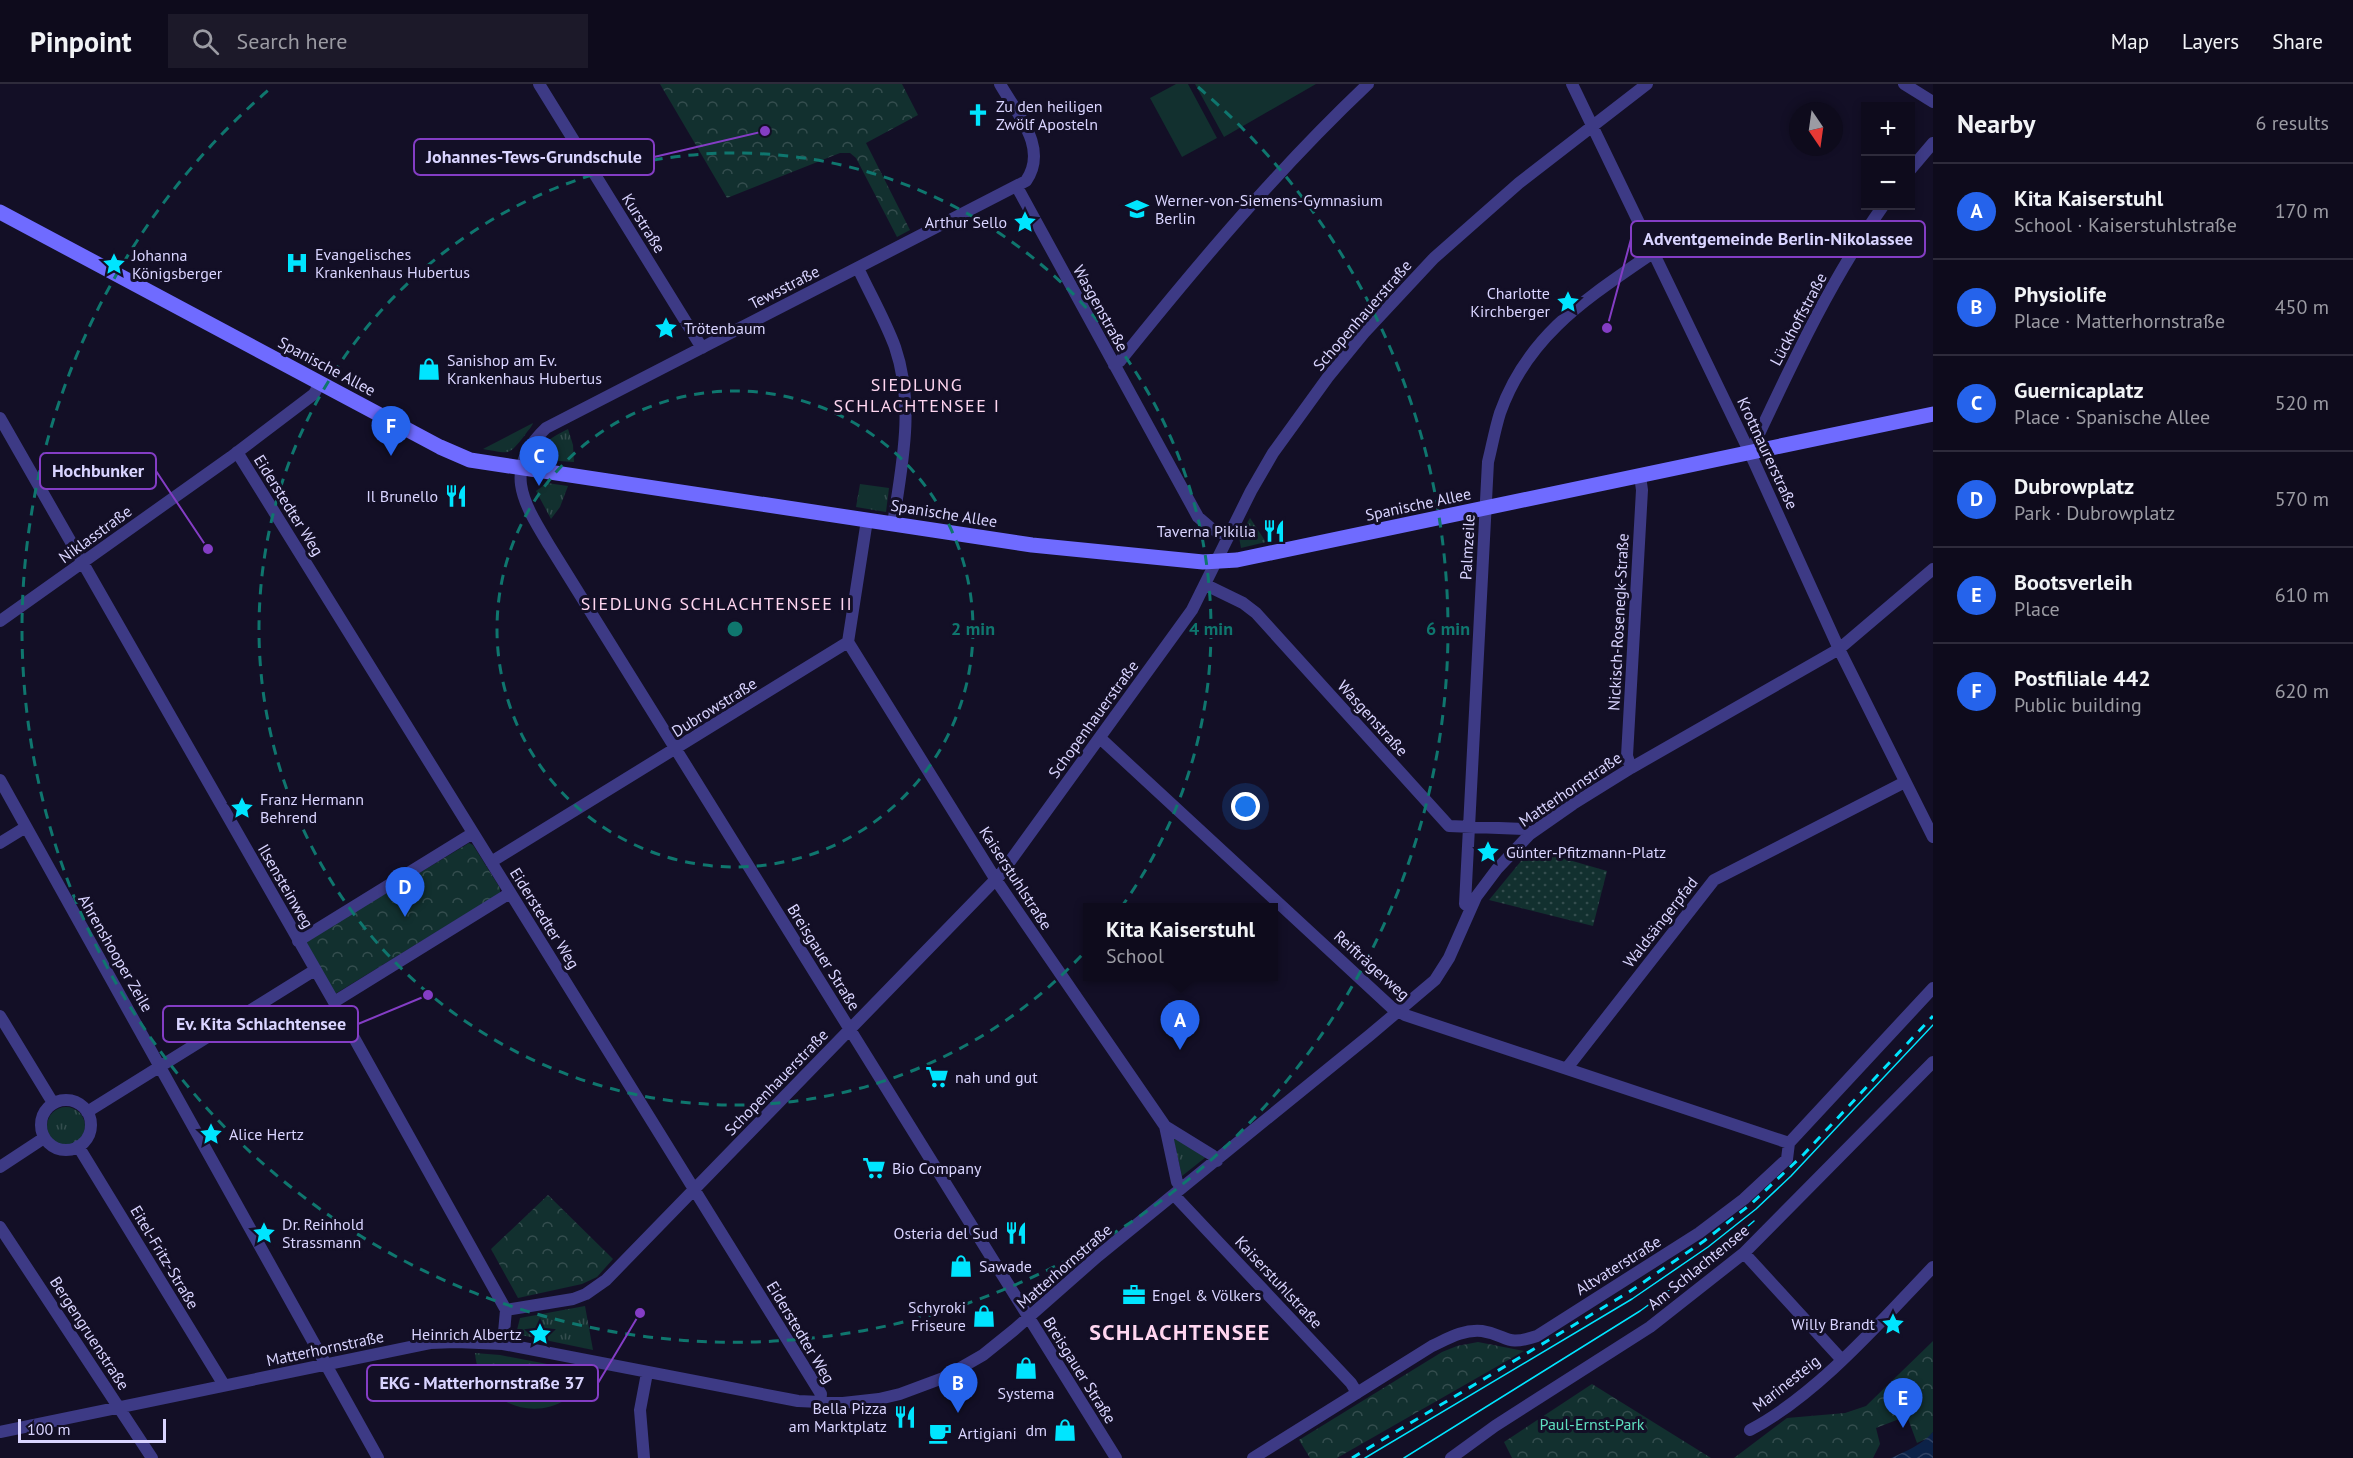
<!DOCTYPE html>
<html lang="en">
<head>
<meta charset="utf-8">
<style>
  :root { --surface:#0e0b1c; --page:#1c1929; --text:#f1f3f6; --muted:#9b9ba3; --line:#2e2b3b; --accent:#2563eb }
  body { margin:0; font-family:"PT Sans",sans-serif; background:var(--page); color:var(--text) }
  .controls { position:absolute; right:18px; top:18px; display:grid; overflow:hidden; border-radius:0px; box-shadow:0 3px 9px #0003 }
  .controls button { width:54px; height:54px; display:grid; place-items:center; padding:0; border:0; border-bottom:2px solid var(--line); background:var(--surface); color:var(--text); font:30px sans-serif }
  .compass { position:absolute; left:1789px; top:18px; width:54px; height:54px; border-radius:50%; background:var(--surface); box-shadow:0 3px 9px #0003; rotate:167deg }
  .scale { position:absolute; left:18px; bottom:15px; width:148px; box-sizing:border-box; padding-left:6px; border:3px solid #d9d4ff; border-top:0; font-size:16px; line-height:21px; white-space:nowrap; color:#d9d4ff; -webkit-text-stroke:4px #130f26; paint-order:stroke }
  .you { position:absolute; left:1246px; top:723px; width:21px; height:21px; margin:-15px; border:4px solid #fff; border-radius:50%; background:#1a73e8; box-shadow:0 0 0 9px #1a73e833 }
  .badge { display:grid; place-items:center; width:39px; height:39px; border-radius:50%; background:var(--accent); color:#fff; font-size:20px; font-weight:700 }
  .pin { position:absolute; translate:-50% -50px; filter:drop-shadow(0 2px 3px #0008) }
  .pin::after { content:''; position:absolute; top:32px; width:21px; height:18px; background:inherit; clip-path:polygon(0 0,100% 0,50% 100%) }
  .popup { position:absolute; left:1083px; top:819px; width:195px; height:78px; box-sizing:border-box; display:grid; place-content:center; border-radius:0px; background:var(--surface); filter:drop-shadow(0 2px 4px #0005); font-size:20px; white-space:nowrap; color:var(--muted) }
  .popup b { font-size:22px; color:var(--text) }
  .popup::after { content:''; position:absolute; left:50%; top:100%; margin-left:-12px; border:12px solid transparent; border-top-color:var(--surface) }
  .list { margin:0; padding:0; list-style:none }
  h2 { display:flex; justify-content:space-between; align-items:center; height:78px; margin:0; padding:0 24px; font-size:26px }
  h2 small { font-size:20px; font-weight:400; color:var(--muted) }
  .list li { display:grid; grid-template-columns:39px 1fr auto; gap:18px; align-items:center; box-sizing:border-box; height:96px; padding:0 24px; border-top:2px solid var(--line) }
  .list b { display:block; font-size:22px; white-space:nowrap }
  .list p { margin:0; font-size:20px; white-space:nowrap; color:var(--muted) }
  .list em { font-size:20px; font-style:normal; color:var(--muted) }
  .icon { flex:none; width:33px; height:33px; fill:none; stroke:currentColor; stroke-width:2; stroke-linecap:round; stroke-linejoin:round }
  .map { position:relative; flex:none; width:1933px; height:1374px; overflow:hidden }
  header { display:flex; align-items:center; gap:36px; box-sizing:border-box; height:84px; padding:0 30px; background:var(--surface); border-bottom:2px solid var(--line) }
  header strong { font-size:28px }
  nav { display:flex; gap:33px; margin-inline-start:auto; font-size:21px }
  .search { width:420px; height:54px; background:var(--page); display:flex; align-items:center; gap:15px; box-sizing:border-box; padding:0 21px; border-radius:0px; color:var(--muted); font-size:22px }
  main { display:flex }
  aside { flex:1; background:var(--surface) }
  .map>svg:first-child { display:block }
</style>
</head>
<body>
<header>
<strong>Pinpoint</strong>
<div class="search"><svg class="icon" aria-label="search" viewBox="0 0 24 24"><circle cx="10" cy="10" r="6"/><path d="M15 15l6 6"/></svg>Search here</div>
<nav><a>Map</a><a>Layers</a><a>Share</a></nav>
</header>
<main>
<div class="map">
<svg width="1933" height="1374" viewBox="0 0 1933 1374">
  <defs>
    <pattern id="grass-tufts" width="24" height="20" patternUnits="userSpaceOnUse" patternTransform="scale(1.5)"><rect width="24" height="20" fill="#12302f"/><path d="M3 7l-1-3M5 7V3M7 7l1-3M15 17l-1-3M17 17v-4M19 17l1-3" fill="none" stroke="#344d4e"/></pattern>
    <pattern id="forest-crowns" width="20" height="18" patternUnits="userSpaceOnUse" patternTransform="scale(1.5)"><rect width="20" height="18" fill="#12302f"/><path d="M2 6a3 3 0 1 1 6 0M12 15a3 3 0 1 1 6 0" fill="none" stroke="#344d4e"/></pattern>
    <pattern id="garden-dots" width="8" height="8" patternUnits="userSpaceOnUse" patternTransform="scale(1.5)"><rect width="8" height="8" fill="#12302f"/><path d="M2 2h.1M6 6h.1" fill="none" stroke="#344d4e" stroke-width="1.8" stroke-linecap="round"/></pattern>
    <pattern id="water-waves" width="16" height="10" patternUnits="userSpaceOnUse" patternTransform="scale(1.5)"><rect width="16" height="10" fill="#0c2248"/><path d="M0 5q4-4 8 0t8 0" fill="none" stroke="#2f4163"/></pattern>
  </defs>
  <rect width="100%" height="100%" fill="#130f26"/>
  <path fill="url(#grass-tufts)" d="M533,339C532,343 528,346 525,351C508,372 511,370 483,365Z
    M568,345L573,361L574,378L544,376L538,367C546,356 556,351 568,345Z
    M547,399L568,402L560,423L551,435L536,407Z
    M860,400L889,404L886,428L856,423Z
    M1250,434L1266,458L1241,464L1239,453Z
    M47 1042a19 19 0 1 1 38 0a19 19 0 1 1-38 0Z
    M1173,1053L1206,1073L1182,1092Z
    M585,1222L593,1266L516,1250L520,1234Z
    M475,1269L500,1271L589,1288C563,1346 480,1332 475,1269Z"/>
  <path fill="url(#forest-crowns)" d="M660,0H902L918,31L866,59L910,146L897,153L856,74L850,69H840L727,114Z
    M469,759L473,761L500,804V809L335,910L307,862V857Z
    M548,1111L613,1175L597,1193L582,1200L518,1214L491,1165Z
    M1933,1257V1348L1928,1354L1917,1359L1907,1332L1876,1344L1880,1360L1873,1374H1734L1787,1334L1845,1329L1866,1322Z
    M1478,1258L1524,1267L1337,1374H1310L1299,1356L1442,1268L1457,1262Z
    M1592,1300L1711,1374H1512L1504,1358Z"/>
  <path fill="url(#garden-dots)" d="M1531,765L1607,787L1593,842L1489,816Z"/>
  <path fill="#12302f" d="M1176,0H1188L1217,54L1182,73L1150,14Z
    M1195,0H1316L1224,53Z"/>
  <path fill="url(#water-waves)" d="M1933,1348V1374H1891C1906,1367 1922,1361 1933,1348Z"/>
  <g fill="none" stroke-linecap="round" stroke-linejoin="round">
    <path stroke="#3d3a85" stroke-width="12" d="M539,0L702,264
      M1000,0C1017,30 1049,64 1026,97L546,344C502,386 523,418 549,461L1116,1374
      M1572,0L1750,369L1839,565L1933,753
      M1904,0L1933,18
      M1910,86L1933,59
      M1017,103L1198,433L1212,445L1228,452
      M858,184C870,210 885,236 895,263C915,321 902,381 893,440
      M1114,281L1120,277C1198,180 1278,85 1368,0
      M0,334L334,918L506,1226L503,1260
      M237,368L821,1310L820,1319
      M1750,369C1790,284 1829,198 1883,122
      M1206,501L1243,519L1256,529L1449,742L1524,745L1530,750
      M0,537L231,373L314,310L320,299
      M848,558L996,796L1165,1042L1177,1098L1182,1104
      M1100,654L1391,923L1405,931L1789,1059
      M1631,684L1627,672L1642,406L1640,392
      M0,696L378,1374
      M0,759L26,743
      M491,778L848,558L867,436
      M1470,824L1465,820L1488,378C1492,362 1495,345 1500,329C1528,250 1589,213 1654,168
      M298,857L473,749
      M334,918L510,809
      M0,932L53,1019
      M1567,984L1714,796L1905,698
      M41 1041a25 25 0 1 1 50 0a25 25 0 1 1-50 0Z
      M87,1028L315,886
      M1165,1042L1212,1071L1217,1077
      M78,1062L224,1301
      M0,1083L44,1054
      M1174,1111L1351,1299L1357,1309
      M0,1143L152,1374
      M1744,1169L1842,1276
      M506,1226L573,1215L586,1210L606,1196L1000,791L1192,526L1251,407L1273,369L1328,293L1364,249L1434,174L1519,99L1647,0
      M1750,1346C1817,1311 1880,1238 1933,1183
      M0,1348L430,1259L456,1258L503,1260L798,1317L843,1319L879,1315L900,1310L943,1294L983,1271L1014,1246L1098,1172L1370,951L1435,896L1449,874L1476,813L1497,785L1530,750L1573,720L1631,684L1839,565L1933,485
      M644,1374L640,1326L647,1289
      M1253,1374L1432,1262C1447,1255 1463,1245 1482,1247C1509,1251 1504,1263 1537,1252L1699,1149L1744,1115L1787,1075L1789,1059L1933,904
      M1451,1374L1495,1342L1650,1243L1744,1169L1933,978"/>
    <path stroke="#6f6bff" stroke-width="15" d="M0,128L440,363L470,376L1032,461L1203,478L1237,476L1933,330"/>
    <path stroke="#00e5ff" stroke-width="1.5" d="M1365,1374L1632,1215L1708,1163L1756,1125L1791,1092L1933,941
      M1404,1374L1640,1227L1697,1186L1754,1137"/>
    <path stroke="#00e5ff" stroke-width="3" stroke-dasharray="9 8" stroke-linecap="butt" d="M1352,1374L1629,1208L1704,1157L1751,1120L1804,1070L1933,932"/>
  </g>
  <g fill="none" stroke="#0f766e" stroke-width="3" stroke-dasharray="10 8">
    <circle cx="735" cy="545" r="238"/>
    <circle cx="735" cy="545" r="476"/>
    <path d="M1198 3A713 713 0 1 1 272 3"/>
  </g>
  <defs>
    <g id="church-bare" transform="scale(1.8)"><path d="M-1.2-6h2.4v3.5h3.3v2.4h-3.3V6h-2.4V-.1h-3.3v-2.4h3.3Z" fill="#00e5ff" stroke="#130f26" stroke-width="2.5" paint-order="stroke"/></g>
    <g id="school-bare" transform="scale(1.8)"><path d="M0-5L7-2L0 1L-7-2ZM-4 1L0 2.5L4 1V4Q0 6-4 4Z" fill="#00e5ff" stroke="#130f26" stroke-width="2.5" paint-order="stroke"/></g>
    <g id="sight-bare" transform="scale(1.8)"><path d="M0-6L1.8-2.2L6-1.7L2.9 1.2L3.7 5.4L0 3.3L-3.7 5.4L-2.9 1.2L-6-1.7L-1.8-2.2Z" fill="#00e5ff" stroke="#130f26" stroke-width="2.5" paint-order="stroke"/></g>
    <g id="hospital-bare" transform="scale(1.8)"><path d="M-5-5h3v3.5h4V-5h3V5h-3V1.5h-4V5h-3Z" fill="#00e5ff" stroke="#130f26" stroke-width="2.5" paint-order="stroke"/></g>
    <g id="shop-bare" transform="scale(1.8)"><path d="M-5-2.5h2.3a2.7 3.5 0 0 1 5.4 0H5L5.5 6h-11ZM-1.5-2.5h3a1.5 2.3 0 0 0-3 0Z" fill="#00e5ff" stroke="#130f26" stroke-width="2.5" paint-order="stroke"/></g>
    <g id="restaurant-bare" transform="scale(1.8)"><path d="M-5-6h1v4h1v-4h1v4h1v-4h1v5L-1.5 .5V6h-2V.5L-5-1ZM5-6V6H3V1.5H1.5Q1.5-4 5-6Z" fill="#00e5ff" stroke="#130f26" stroke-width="2.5" paint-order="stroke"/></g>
    <g id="supermarket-bare" transform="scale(1.8)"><path d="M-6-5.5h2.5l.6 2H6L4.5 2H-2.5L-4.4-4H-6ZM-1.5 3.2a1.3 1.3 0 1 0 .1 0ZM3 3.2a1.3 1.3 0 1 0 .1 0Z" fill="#00e5ff" stroke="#130f26" stroke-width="2.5" paint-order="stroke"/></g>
    <g id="office-bare" transform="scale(1.8)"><path d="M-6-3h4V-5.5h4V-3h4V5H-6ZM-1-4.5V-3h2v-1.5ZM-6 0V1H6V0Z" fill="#00e5ff" stroke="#130f26" stroke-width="2.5" paint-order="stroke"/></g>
    <g id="cafe-bare" transform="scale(1.8)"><path d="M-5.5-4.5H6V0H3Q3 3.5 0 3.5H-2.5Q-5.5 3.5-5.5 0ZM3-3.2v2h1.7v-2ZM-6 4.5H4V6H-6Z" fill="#00e5ff" stroke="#130f26" stroke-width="2.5" paint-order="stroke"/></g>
  </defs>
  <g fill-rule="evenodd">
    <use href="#church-bare" x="978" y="31"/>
    <use href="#school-bare" x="1137" y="125"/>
    <use href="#sight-bare" x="1025" y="138"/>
    <use href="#hospital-bare" x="297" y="179"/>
    <use href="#sight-bare" x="114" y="180"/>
    <use href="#sight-bare" x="1568" y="218"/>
    <use href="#sight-bare" x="666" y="244"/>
    <use href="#shop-bare" x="429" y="285"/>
    <use href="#restaurant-bare" x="456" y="412"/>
    <use href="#restaurant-bare" x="1274" y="447"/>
    <use href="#sight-bare" x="242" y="724"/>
    <use href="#sight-bare" x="1488" y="768"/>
    <use href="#supermarket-bare" x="937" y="993"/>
    <use href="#sight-bare" x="211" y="1050"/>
    <use href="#supermarket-bare" x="874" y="1084"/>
    <use href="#sight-bare" x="264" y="1149"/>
    <use href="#restaurant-bare" x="1016" y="1149"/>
    <use href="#shop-bare" x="961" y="1182"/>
    <use href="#office-bare" x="1134" y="1211"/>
    <use href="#shop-bare" x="984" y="1232"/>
    <use href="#sight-bare" x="1893" y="1240"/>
    <use href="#sight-bare" x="540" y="1250"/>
    <use href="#shop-bare" x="1026" y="1284"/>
    <use href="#restaurant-bare" x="905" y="1333"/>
    <use href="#shop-bare" x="1065" y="1346"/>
    <use href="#cafe-bare" x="940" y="1349"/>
  </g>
  <g text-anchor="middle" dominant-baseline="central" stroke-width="6" stroke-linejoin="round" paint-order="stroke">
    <g font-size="16" fill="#d9d4ff" stroke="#130f26" text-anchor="start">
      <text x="996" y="22">Zu den heiligen<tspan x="996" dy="18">Zwölf Aposteln</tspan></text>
      <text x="1155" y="116">Werner-von-Siemens-Gymnasium<tspan x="1155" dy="18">Berlin</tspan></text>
      <text x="1007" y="138" text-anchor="end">Arthur Sello</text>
      <text x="315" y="170">Evangelisches<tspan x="315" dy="18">Krankenhaus Hubertus</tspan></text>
      <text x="132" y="171">Johanna<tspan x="132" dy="18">Königsberger</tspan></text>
      <text x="1550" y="209" text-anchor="end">Charlotte<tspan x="1550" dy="18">Kirchberger</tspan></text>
      <text x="684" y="244">Trötenbaum</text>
      <text x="447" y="276">Sanishop am Ev.<tspan x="447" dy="18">Krankenhaus Hubertus</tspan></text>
      <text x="438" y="412" text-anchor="end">Il Brunello</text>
      <text x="1256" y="447" text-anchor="end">Taverna Pikilia</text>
      <text x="260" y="715">Franz Hermann<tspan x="260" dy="18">Behrend</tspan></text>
      <text x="1506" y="768">Günter-Pfitzmann-Platz</text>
      <text x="955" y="993">nah und gut</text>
      <text x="229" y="1050">Alice Hertz</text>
      <text x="892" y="1084">Bio Company</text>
      <text x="282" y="1140">Dr. Reinhold<tspan x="282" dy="18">Strassmann</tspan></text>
      <text x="998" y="1149" text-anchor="end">Osteria del Sud</text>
      <text x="979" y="1182">Sawade</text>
      <text x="1152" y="1211">Engel &amp; Völkers</text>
      <text x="966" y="1223" text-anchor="end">Schyroki<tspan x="966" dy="18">Friseure</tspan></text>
      <text x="1875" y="1240" text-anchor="end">Willy Brandt</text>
      <text x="522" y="1250" text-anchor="end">Heinrich Albertz</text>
      <text x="1026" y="1309" text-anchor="middle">Systema</text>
      <text x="887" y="1324" text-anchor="end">Bella Pizza<tspan x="887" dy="18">am Marktplatz</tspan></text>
      <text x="1047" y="1346" text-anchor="end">dm</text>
      <text x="958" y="1349">Artigiani</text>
    </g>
    <g font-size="16" fill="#d9d4ff" stroke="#130f26">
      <text transform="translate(644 139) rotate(58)">Kurstraße</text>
      <text transform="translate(784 203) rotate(-27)">Tewsstraße</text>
      <text transform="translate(1101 224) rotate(61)">Wasgenstraße</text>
      <text transform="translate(1362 231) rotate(-49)">Schopenhauerstraße</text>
      <text transform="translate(1798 235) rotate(-62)">Lückhoffstraße</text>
      <text transform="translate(327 282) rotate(28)">Spanische Allee</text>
      <text transform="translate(1768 369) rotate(65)">Krottnaurerstraße</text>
      <text transform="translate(1418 420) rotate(-12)">Spanische Allee</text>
      <text transform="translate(289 421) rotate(58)">Eiderstedter Weg</text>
      <text transform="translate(944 429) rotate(9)">Spanische Allee</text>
      <text transform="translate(95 450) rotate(-36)">Niklasstraße</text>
      <text transform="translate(1467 463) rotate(-87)">Palmzeile</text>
      <text transform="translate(1618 538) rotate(-87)">Nickisch-Rosenegk-Straße</text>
      <text transform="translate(714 623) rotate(-32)">Dubrowstraße</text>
      <text transform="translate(1373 634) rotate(48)">Wasgenstraße</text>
      <text transform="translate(1093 635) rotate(-54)">Schopenhauerstraße</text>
      <text transform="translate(1570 705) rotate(-34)">Matterhornstraße</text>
      <text transform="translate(1016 794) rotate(57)">Kaiserstuhlstraße</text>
      <text transform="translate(286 802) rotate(60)">Ilsensteinweg</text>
      <text transform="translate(545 834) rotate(58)">Eiderstedter Weg</text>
      <text transform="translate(1660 838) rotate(-52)">Waldsängerpfad</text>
      <text transform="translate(116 869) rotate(60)">Ahrenshooper Zeile</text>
      <text transform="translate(824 873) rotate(58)">Breisgauer Straße</text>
      <text transform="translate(1372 881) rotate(42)">Reifträgerweg</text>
      <text transform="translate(776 998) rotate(-46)">Schopenhauerstraße</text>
      <text transform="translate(165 1173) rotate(59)">Eitel-Fritz-Straße</text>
      <text transform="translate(1618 1181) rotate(-32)">Altvaterstraße</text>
      <text transform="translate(1064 1182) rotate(-41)">Matterhornstraße</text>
      <text transform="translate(1698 1183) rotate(-39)">Am Schlachtensee</text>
      <text transform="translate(1279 1198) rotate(47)">Kaiserstuhlstraße</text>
      <text transform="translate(801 1248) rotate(59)">Eiderstedter Weg</text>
      <text transform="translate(90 1249) rotate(57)">Bergengruenstraße</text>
      <text transform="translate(325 1264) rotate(-12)">Matterhornstraße</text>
      <text transform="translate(1080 1286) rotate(58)">Breisgauer Straße</text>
      <text transform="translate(1786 1299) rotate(-38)">Marinesteig</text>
    </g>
    <g font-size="16" fill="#5fe0c0" stroke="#130f26">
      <text x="1592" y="1340">Paul-Ernst-Park</text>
    </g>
    <g font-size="18" letter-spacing="1.5" fill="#ffd6f0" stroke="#130f26">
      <text x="917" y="300">SIEDLUNG<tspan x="917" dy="21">SCHLACHTENSEE I</tspan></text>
      <text x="717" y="519">SIEDLUNG SCHLACHTENSEE II</text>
    </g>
    <g font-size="22" font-weight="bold" letter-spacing="1.5" fill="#ffd6f0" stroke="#130f26">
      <text x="1180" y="1248">SCHLACHTENSEE</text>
    </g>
  </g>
  <circle cx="735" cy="545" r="9" fill="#0f766e" stroke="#130f26" stroke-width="3"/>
  <g font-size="18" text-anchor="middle" font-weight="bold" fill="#0f766e" stroke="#130f26" stroke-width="6" stroke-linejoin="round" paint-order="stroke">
    <text x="973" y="551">2 min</text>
    <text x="1211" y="551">4 min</text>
    <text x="1448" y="551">6 min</text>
  </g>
  <path fill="none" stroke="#843dc5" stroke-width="2" d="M765 47L654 73M1607 244L1631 155M208 465L156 387M428 911L358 940M640 1229L598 1299"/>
  <g fill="#843dc5" stroke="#130f26" stroke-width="2">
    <circle cx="765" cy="47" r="6"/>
    <circle cx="1607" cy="244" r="6"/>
    <circle cx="208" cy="465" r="6"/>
    <circle cx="428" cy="911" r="6"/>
    <circle cx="640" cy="1229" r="6"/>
  </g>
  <g fill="#130f26" stroke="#843dc5" stroke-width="2">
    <rect x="414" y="55" width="240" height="36" rx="6"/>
    <rect x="1631" y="137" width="294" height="36" rx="6"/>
    <rect x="40" y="369" width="116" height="36" rx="6"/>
    <rect x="163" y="922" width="195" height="36" rx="6"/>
    <rect x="367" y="1281" width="231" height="36" rx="6"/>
  </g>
  <g font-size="18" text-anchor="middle" font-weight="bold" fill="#d9d4ff">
    <text x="534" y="79">Johannes-Tews-Grundschule</text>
    <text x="1778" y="161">Adventgemeinde Berlin-Nikolassee</text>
    <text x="98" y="393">Hochbunker</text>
    <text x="261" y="946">Ev. Kita Schlachtensee</text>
    <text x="482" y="1305">EKG - Matterhornstraße 37</text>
  </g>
</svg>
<div class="controls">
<button>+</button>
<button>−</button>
</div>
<svg class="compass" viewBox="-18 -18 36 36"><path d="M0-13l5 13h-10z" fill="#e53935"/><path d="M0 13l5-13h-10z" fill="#9b9ba3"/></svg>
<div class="scale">100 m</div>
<div class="you"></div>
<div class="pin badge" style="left:1180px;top:966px">A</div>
<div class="popup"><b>Kita Kaiserstuhl</b>School</div>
<div class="pin badge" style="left:958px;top:1329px">B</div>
<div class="pin badge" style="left:539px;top:402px">C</div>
<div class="pin badge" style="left:405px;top:833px">D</div>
<div class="pin badge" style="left:1903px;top:1344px">E</div>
<div class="pin badge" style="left:391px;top:372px">F</div>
</div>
<aside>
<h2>Nearby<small>6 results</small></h2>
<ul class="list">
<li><span class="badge">A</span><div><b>Kita Kaiserstuhl</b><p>School · Kaiserstuhlstraße</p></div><em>170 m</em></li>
<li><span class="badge">B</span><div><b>Physiolife</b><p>Place · Matterhornstraße</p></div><em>450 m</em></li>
<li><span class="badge">C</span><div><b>Guernicaplatz</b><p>Place · Spanische Allee</p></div><em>520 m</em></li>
<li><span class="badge">D</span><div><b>Dubrowplatz</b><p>Park · Dubrowplatz</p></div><em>570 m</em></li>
<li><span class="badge">E</span><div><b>Bootsverleih</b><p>Place</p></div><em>610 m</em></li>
<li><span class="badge">F</span><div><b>Postfiliale 442</b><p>Public building</p></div><em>620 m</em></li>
</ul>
</aside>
</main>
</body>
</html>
